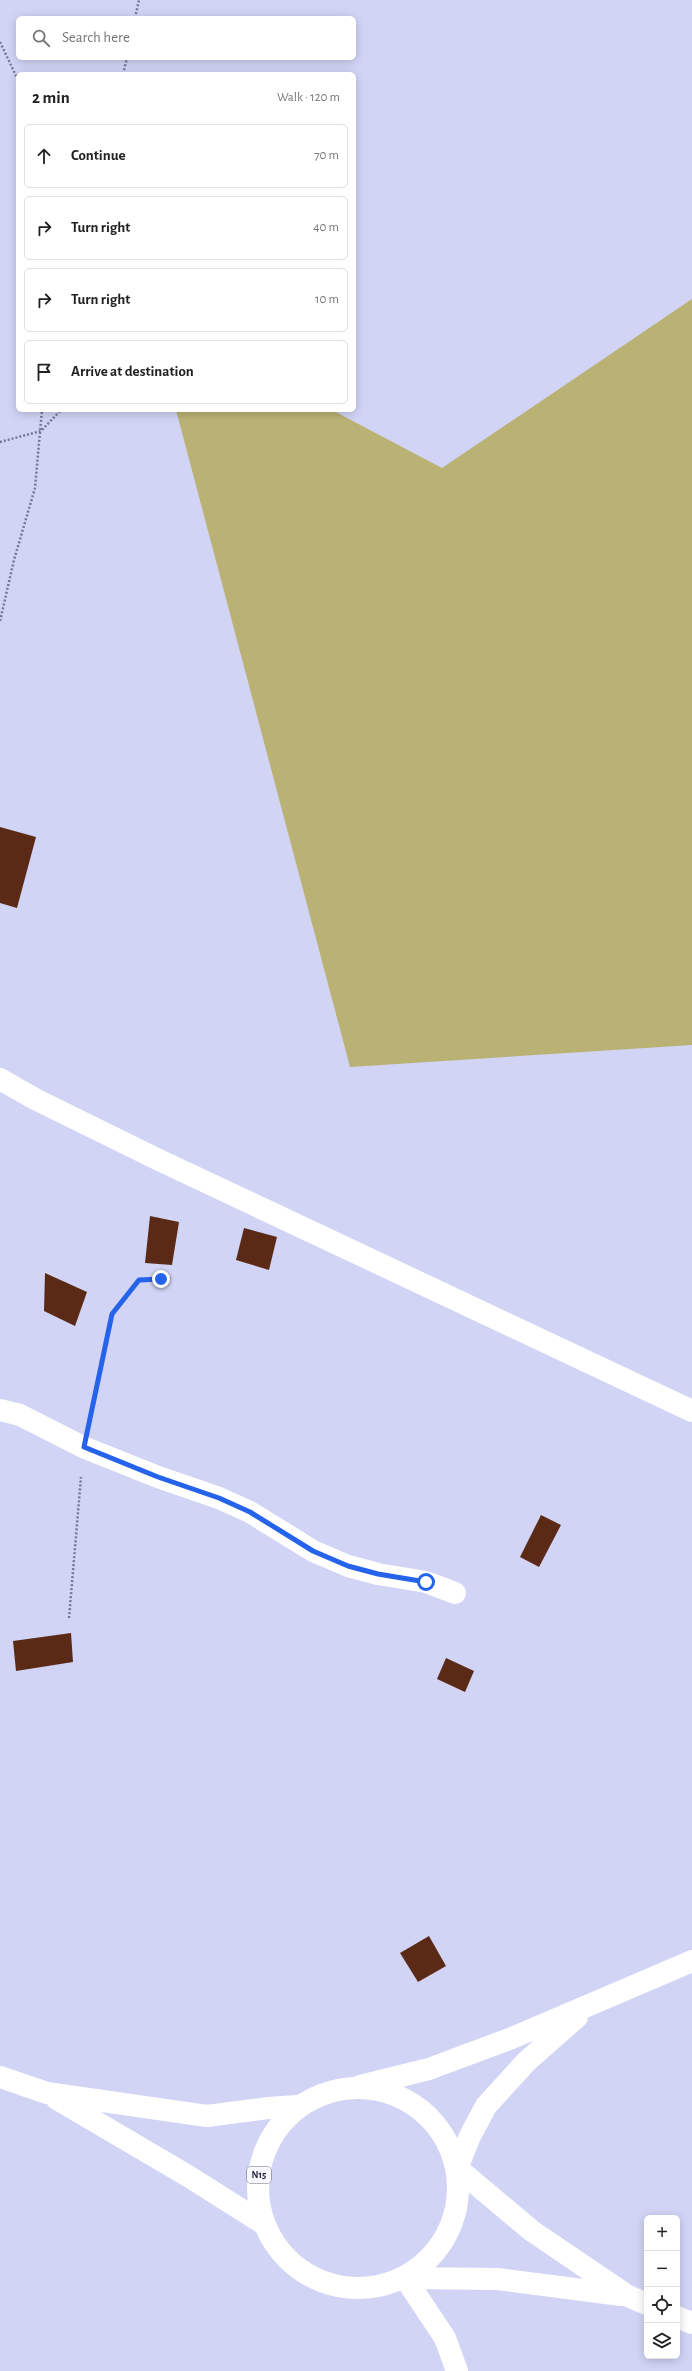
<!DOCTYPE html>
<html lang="en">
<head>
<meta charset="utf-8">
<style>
  :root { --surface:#fff; --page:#f6f6f6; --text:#222; --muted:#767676; --line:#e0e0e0 }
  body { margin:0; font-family:"Alegreya Sans",sans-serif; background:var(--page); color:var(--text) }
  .controls { position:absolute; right:12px; bottom:12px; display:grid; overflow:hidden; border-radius:6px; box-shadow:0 2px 10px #0003 }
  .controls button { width:36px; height:36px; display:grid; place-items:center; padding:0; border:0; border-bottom:1px solid var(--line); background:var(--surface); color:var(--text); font:20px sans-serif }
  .stop { position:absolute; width:12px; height:12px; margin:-9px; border:3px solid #2563eb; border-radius:50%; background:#fff }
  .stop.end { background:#2563eb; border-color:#fff; box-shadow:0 1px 4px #0008 }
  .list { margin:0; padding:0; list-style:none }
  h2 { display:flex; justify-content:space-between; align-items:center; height:52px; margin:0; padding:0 16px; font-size:17px }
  h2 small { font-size:13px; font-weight:400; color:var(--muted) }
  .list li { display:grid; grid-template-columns:26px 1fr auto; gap:12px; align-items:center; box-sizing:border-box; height:64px; margin:0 8px 8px; padding:0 8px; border:1px solid var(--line); border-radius:6px }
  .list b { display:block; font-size:15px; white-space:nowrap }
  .list em { font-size:13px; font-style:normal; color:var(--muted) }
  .icon { flex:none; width:22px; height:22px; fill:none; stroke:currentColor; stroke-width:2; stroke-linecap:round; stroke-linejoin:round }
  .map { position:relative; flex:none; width:692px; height:2371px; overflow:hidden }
  .search { position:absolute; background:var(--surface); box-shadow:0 2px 10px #0003; left:16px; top:16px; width:340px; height:44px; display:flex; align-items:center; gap:10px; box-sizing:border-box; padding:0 14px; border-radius:6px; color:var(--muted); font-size:15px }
  .panel { position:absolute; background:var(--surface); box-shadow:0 2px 10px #0003; left:16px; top:72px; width:340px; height:340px; border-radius:6px }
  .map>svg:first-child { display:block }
</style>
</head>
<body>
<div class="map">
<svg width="692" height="2371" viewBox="0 0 692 2371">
  <rect width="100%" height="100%" fill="#d1d4f5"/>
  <path fill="#bab275" d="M692,299V1045L350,1067L176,410H332L442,468Z"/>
  <path fill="#5a2a17" d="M0,827L36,837L17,908L0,903Z
    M150,1216L179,1222L172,1265L145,1263Z
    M244,1228L277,1237L269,1270L236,1260Z
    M45,1273L87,1292L75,1326L44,1311Z
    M541,1515L561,1525L539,1567L520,1557Z
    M71,1633L73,1662L16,1671L13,1641Z
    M446,1658L474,1671L465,1692L437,1679Z
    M429,1936L446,1966L418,1982L400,1953Z"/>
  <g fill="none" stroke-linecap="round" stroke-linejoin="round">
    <path stroke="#767892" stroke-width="2.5" stroke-dasharray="2 2" stroke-linecap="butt" d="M135,18L139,0
      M0,42L18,80
      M123,74L127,58
      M0,442L41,431L61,410
      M0,621L14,560L35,488L42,410
      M90,1419L112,1314L139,1280L172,1278
      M69,1618L81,1477"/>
    <path stroke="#fff" stroke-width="22" d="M0,1079L35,1099L159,1160L692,1411
      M0,1410L20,1415L83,1447L158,1477L219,1498L250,1512L313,1551L348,1566L378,1574L426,1582L455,1593
      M405,2278L445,2338L457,2371"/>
    <path stroke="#fff" stroke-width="22" d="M360,2086L429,2069L512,2038L692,1961
      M457,2168L470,2136L486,2106L526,2062L577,2017"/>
    <path stroke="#fff" stroke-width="22" d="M0,2077L47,2093L207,2116L268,2108L297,2106
      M258 2188a100 100 0 1 1 200 0a100 100 0 1 1-200 0Z
      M57,2099L188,2176L264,2224
      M457,2168L532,2231L628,2296L647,2304
      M405,2278L498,2279L621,2295
      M677,2317L692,2323"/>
  </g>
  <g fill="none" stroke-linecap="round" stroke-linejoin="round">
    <path stroke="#2563eb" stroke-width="5" d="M161,1279L139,1280L112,1314L84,1447L158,1477L219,1498L250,1512L313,1551L348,1566L378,1574L426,1582"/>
  </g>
  <g text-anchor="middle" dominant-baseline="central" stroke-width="4" stroke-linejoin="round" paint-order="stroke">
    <rect fill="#f7f7fd" stroke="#676878" stroke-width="1" x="247" y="2167" width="24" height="16" rx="3"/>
    <g font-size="10" font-weight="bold" fill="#292a3f">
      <text x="259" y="2175">N15</text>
    </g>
  </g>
</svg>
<div class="controls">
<button>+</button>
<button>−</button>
<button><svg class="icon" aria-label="locate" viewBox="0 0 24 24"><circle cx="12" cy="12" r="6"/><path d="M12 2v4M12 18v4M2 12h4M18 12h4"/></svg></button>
<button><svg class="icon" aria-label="layers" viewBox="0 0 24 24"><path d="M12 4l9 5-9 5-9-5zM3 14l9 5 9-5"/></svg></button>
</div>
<div class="stop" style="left:426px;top:1582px"></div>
<div class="stop end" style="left:161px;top:1279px"></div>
<div class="search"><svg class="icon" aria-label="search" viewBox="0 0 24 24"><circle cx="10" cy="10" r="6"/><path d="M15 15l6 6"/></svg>Search here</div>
<section class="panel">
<h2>2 min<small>Walk · 120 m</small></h2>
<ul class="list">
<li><svg class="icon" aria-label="ahead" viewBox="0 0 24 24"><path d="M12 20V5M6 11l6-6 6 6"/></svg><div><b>Continue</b></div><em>70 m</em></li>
<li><svg class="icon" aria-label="right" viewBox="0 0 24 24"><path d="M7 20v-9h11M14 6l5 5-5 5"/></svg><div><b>Turn right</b></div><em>40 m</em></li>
<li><svg class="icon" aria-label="right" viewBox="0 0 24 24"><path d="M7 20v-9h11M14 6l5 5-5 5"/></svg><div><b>Turn right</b></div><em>10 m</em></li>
<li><svg class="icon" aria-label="arrive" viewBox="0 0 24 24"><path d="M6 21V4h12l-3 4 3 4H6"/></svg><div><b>Arrive at destination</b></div></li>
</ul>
</section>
</div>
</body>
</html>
